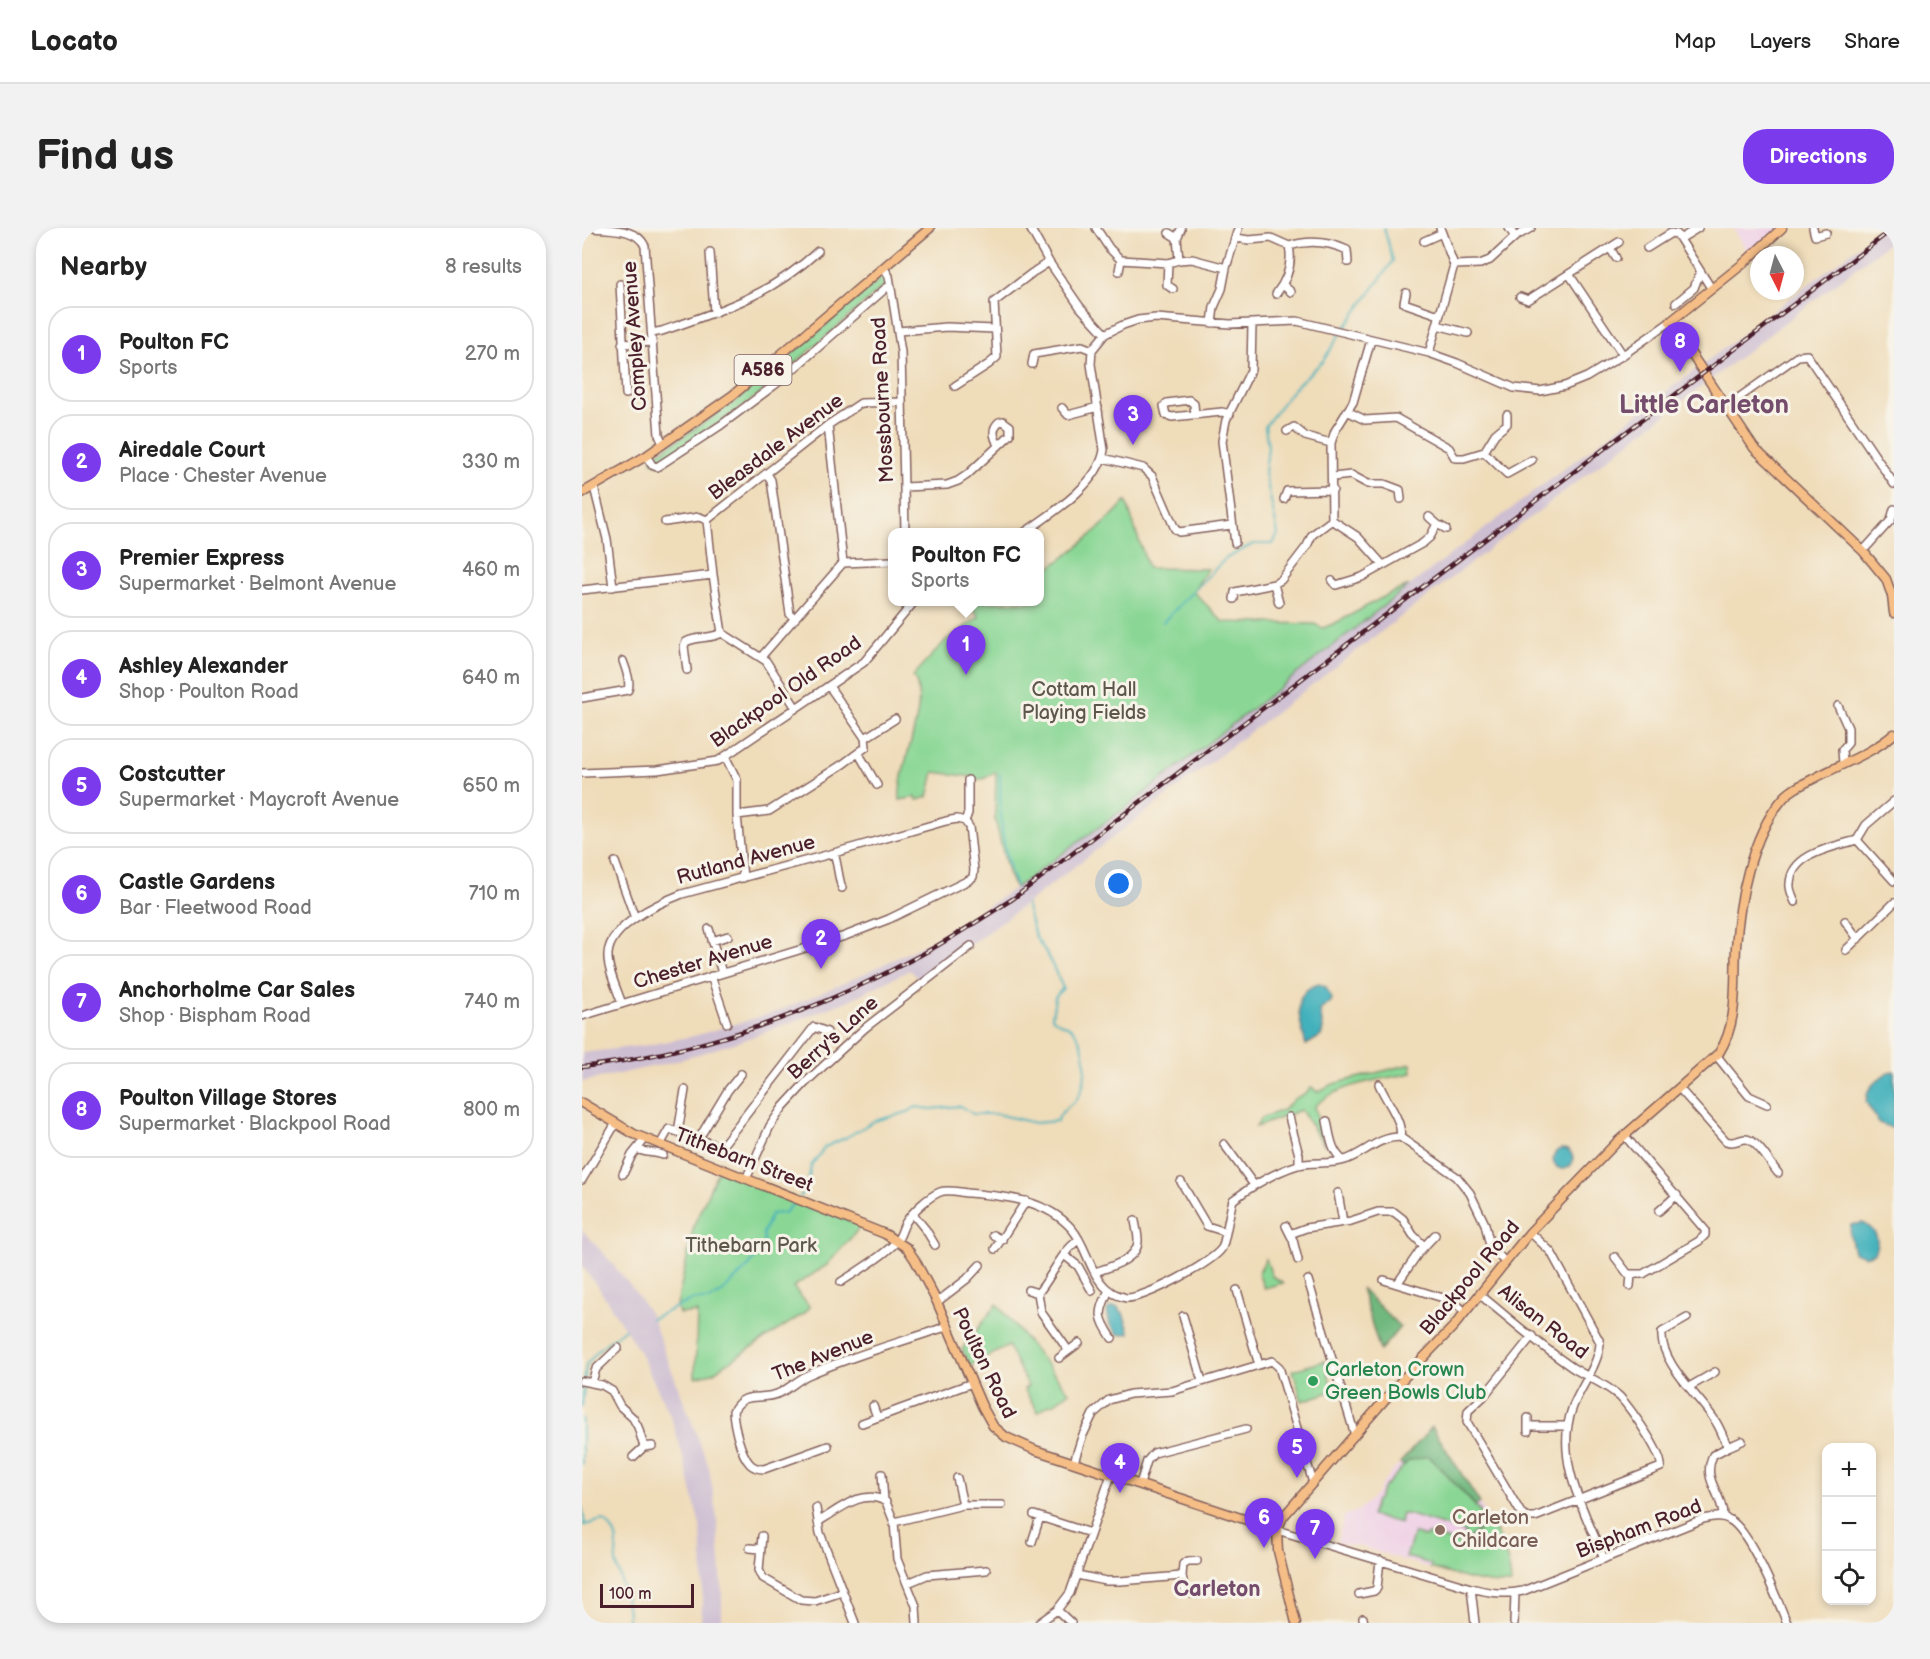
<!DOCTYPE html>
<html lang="en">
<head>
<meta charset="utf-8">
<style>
  :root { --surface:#fff; --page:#f2f2f2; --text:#222; --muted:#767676; --line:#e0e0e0; --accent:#7c3aed }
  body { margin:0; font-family:"Balsamiq Sans",sans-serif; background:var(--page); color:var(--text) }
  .controls { position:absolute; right:18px; bottom:18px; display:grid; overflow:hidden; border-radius:12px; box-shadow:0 3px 9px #0003 }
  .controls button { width:54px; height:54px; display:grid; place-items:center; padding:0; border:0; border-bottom:2px solid var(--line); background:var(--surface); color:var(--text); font:30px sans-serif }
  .compass { position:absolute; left:1168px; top:18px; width:54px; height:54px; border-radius:50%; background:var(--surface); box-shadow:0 3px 9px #0003; rotate:174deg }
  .scale { position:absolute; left:18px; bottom:15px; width:94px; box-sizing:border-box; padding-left:6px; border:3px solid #4a1f2b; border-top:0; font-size:16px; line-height:21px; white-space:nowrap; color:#4a1f2b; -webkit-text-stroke:4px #f7f3e8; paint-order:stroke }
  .you { position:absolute; left:537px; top:656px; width:21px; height:21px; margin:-15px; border:4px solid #fff; border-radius:50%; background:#1a73e8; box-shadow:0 0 0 9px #1a73e833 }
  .badge { display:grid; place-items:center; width:39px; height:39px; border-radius:50%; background:var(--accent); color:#fff; font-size:20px; font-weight:700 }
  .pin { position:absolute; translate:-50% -50px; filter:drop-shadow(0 2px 3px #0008) }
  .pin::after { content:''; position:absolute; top:32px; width:21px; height:18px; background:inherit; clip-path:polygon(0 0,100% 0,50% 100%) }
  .popup { position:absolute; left:306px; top:300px; width:156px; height:78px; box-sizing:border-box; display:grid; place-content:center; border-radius:12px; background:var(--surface); filter:drop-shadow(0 2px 4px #0005); font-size:20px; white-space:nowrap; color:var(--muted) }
  .popup b { font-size:22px; color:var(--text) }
  .popup::after { content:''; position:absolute; left:50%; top:100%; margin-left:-12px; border:12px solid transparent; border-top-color:var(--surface) }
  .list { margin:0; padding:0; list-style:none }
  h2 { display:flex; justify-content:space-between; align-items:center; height:78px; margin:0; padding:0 24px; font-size:26px }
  h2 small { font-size:20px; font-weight:400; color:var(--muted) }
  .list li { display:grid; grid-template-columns:39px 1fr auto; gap:18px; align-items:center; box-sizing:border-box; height:96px; margin:0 12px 12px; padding:0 12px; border:2px solid var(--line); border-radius:24px }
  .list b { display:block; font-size:22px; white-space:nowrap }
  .list p { margin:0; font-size:20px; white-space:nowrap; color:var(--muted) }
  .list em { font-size:20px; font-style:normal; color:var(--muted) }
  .icon { flex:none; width:33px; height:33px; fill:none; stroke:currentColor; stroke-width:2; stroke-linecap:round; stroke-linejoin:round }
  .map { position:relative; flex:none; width:1312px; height:1395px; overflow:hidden; border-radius:24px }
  header { display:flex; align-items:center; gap:36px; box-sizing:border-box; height:84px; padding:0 30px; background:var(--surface); border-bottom:2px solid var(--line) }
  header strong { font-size:28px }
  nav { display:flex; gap:33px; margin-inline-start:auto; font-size:21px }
  .intro { display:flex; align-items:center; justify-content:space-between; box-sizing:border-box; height:144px; padding:0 36px }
  h1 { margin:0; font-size:42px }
  .button { padding:15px 27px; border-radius:24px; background:var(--accent); color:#fff; font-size:21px; font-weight:700 }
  main { display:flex; gap:36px; padding:0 36px }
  aside { flex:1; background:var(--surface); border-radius:24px; box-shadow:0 3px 9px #0003 }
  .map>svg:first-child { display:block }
</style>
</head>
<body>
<header>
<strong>Locato</strong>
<nav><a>Map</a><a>Layers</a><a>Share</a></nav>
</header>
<div class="intro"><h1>Find us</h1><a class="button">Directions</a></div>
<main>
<aside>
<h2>Nearby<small>8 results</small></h2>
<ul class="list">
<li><span class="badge">1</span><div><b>Poulton FC</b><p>Sports</p></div><em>270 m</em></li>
<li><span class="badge">2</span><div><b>Airedale Court</b><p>Place · Chester Avenue</p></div><em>330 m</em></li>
<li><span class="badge">3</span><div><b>Premier Express</b><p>Supermarket · Belmont Avenue</p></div><em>460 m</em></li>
<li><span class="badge">4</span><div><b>Ashley Alexander</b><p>Shop · Poulton Road</p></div><em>640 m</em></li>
<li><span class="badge">5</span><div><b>Costcutter</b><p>Supermarket · Maycroft Avenue</p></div><em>650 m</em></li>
<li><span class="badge">6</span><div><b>Castle Gardens</b><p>Bar · Fleetwood Road</p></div><em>710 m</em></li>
<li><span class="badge">7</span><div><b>Anchorholme Car Sales</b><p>Shop · Bispham Road</p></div><em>740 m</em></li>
<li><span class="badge">8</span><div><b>Poulton Village Stores</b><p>Supermarket · Blackpool Road</p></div><em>800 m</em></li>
</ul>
</aside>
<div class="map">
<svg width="1312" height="1395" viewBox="0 0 1312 1395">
  <rect width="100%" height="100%" fill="#f7f3e8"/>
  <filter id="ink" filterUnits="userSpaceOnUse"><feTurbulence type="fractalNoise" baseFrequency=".0167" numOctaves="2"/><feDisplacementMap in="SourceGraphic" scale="12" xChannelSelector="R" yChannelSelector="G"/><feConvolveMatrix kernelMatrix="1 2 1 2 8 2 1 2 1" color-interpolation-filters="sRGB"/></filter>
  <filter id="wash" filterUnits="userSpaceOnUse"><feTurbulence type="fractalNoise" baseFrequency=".008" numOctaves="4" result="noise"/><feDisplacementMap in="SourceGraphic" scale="24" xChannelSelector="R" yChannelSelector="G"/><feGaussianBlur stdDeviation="1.35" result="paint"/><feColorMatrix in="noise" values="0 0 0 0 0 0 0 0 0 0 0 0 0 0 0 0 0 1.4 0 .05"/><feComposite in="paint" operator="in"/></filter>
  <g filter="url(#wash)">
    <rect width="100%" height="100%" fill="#efdcb9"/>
    <path fill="#efd0e6" d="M1151,0H1200L1169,29Z
      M850,1199L907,1291L860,1344L780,1319L755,1315L762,1288L777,1282L796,1265L799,1257Z"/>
    <path fill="#cdbed2" d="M1301,0H1312V11L445,675L338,753L328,742L263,774L162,812L91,834L0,854V825L66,817L112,808L194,784L262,755L354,711L435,659L546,578L827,358Z
      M0,1002L24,1028L52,1062L69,1088L127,1239L135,1291L140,1360V1395H119L121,1355L119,1302L101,1228L89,1189L57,1123L16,1059L0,1038Z"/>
    <path fill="#8ad795" stroke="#6a7b60" stroke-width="1.5" d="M299,50L305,54L303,57L179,165L135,197L75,236L70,234V229L153,174Z
      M544,273L566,340L626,341L611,363L641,394L732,396L741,400C771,389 796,368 827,358L546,578L433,660L426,645L413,591L414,544L401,551H391V549L352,544L346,569L335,572L334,569L318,572C315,537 350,477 331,448L364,412L397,389L389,377L394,374H458V346C490,325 518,302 544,273Z
      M829,836L830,845C798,852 758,855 733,878L742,917L719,882L674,899L679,890L701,882L712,871L724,865L730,859L735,864L751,856Z
      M137,940L280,997L245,1037L211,1059L228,1079L223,1085L130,1145L113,1149L115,1084L97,1086L95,1077L112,997Z
      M684,1031L690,1048L701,1055L682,1060L676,1045Z
      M415,1076L487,1164L470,1177L468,1176L456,1184L442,1161L446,1158L426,1118L388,1138L380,1121Z
      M743,1133L751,1163L720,1173L711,1142Z
      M843,1227L847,1228L896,1281L900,1287L899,1298L883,1314V1304L825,1286H820L818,1293L819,1295L789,1288L794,1272H796L801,1261L826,1233Z
      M907,1291C920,1312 928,1332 929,1356C900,1357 875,1348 848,1340L849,1336L824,1329L832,1305L844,1309L845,1306L884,1317Z"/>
    <path fill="#6fb87e" stroke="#5c6c54" stroke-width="1.5" d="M779,1060L818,1099L798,1123Z
      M850,1199L898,1275L894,1278L847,1228L826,1233L822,1238L818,1235Z"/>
    <path fill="#42b1bc" stroke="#466874" stroke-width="1.5" d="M737,756L744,759L750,771L748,775L738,782L741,801L739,808L724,817C719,796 706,764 737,756Z
      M1312,843V901L1297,895L1284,874L1286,863L1293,854L1306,844Z
      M971 931a10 10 0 1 1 20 0a10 10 0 1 1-20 0Z
      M1281,995C1294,1002 1299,1011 1292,1025L1283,1028L1272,1024L1268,1007L1269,997Z
      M528,1079H535L541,1085L548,1105L537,1107L528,1097L525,1083Z"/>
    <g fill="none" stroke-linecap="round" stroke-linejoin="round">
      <path stroke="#42b1bc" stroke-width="2" d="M761,102L811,33L802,0
        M581,394L643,331L671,316H691L696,306L683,245L686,219L683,198L713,159L741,133L758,106
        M418,546C418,587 419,621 434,659
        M218,969L225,959L229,938L243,919L265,909L292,893L326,884L334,879L349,881L378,878L391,886H415L453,895L475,893C477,889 480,884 483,881C486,877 491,876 494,872C507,854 506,822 493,804C487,796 476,797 470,789L473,769L481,760L466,728L453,708L444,676
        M69,1091L112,1071L126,1072L138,1066L168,1037L182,1017L181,1005L189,986L202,985L214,973
        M0,1179L4,1137L17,1121L43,1101
        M0,1190V1236
        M0,1277L3,1297H0
        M3,1297L21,1292C28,1296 35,1308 35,1316C35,1323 33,1328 34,1335C39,1355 47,1373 46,1395"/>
    </g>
  </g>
  <g filter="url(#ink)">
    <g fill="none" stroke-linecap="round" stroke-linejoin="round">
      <g stroke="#84615d" stroke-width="10">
        <path id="minor" d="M12,0C29,2 55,0 63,18L77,207L81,216
          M448,0L467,34L498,79L523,106
          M514,0L527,20L539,32L586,35L597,32L610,31L644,40
          M927,0L933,9
          M1116,0L1098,11L1129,60
          M1231,0L1233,8L1244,5
          M587,5L595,10
          M654,10L667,12L689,10L707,18C726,12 747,14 765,22L766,34
          M842,13L860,5
          M1028,20L1034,30
          M1065,20L1089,5L1095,6L1098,11
          M128,24L132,85
          M597,32L595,10L599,1
          M586,35L585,57L591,61
          M872,37L898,36L908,32L933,9L949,0
          M302,40L307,48L319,124L323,304
          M453,43L467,34
          M537,43L539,32
          M987,46L1041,127
          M38,56L44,166
          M701,57L709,64
          M824,65L822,75L857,87
          M694,66C705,52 711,36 707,18
          M938,69L946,72L1037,14
          M1094,75L1112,60L1118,44
          M630,95L632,79L640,61L644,40L656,1
          M855,97L886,105
          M316,103L365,99L413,101
          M70,105L80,103C138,83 189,67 236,23
          M789,112L771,174L753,203L749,215L750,292L776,309L801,337
          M40,116L70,114
          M847,125L872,37L858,0
          M450,136L452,126L500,118L510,122
          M373,158L407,136L415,129L412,74L450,45
          M1145,178L1216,128L1225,127L1312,256
          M480,180L486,187L516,179
          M765,183L783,192L814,190L867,220L873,230H882L902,224
          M613,187L612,176L607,172L585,175L582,178L584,187L590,189L640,184L648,186
          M246,197L261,335
          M705,203L712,199L723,208L749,215
          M902,224L925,246L950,232
          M902,224L913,206L925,196V187
          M64,228L70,237L75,239L139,197L194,156L304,60L309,58
          M521,230L561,240L570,248L593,301L597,304L650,297
          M185,246L189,252L208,386L213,391
          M751,249L769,247L786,256H802L818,262L819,271
          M12,259L25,311L31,359
          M322,259L365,257L376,253L385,247L428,207V198L421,193L417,194C409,201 412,209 416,217
          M702,271L705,263L751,262
          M847,289L855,296
          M125,292L246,197L279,175L319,174
          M125,292L131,347L140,405L184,433L214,480
          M83,294L117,289L125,292
          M443,304C469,286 517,256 522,222L509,136L510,122L523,106L541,97L556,92L574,90L648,96L715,93L847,125L875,135L932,160L958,163L983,158L1005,149L1041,127L1088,94
          M653,315L640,213L644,192L669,142L670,96
          M1281,323L1309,292L1312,281
          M750,353L754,357L780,349L841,315L848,309L855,296L864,301
          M692,356L697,375
          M0,362L131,347
          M652,371L653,364L692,356L699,352L725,318L730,307L750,292
          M179,429L261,335L310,333
          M105,442L102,418L104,414C115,408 129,411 140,405
          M0,470L46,462C49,453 44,442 41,433
          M1256,478L1266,500V515L1260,522L1261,535
          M283,510L313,491
          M277,526L295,557
          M143,528L155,552V587L161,650
          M0,545L75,542L136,533L282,434L332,374
          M1312,573L1284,597L1275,612L1312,653
          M155,587L187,583L261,536L284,519L283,510L247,458
          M252,625C256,637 256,649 260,660
          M33,634L53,690
          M1213,674C1211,669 1207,661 1208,656C1209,625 1252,619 1275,612
          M1263,693L1276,711
          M127,701L140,745
          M130,713L146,708
          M1264,722L1312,675
          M129,748L145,795
          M40,776C35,761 25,741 26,726C28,697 77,675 100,666L252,625L364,593L375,591L383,593
          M0,788L263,708L307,691L387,652L391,649L392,642L387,599L383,593L386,585V552
          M1134,827L1167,868L1185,876
          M797,856C803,872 822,894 818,909
          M1097,860L1144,913C1152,916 1155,912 1163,911C1174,910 1189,937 1196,945
          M707,889L717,927V937
          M745,893C748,907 749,923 761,932
          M96,904L103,862
          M116,912L146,862L159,846
          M642,916L672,957
          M78,917L87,901L139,919L232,799L245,804
          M55,921C62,925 73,924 81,927
          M41,946L50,927L63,911
          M164,951L188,898L201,879L225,853L283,800L389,718
          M0,952L34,895
          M599,954L625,998L644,1004
          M756,965L761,994
          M1077,983L1095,967
          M331,986L344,1002L353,1017
          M704,998L711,1012L716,1032
          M948,1004L969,1024L1018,1114C1018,1135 997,1161 990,1181C972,1232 1003,1284 1022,1331
          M708,1006L724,1000L769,993L796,984H812L821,991L831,1007L842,1018
          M411,1007L420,1012
          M853,1007L837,1024L815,1056L871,1073L883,1084
          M413,1021L444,973
          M482,1027L496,1038L510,1063
          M1033,1029L1046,1046H1061L1117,1013L1123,1007V1002L1043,908
          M513,1044C528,1039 557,1031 556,1012C556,1006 554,999 553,993
          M726,1052L773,1207
          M802,1052L815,1056
          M259,1054C277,1042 299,1030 314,1014C319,1009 320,1000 324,994C331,983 346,969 358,964C365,961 377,964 385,965C422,968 464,971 490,1001C506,1019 508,1052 531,1065C534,1067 541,1069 544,1070C562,1071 630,1035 640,1020C643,1015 648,981 651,972C670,958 693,944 716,937C731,933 748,937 763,932C783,925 796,909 818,909L875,949L888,965L903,996L908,1018L923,1034
          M1048,1058L1049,1047
          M446,1062L456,1065
          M527,1062C516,1086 516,1088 530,1110
          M655,1062L677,1137
          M897,1066C928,1091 958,1118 991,1140C1007,1150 1024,1156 1038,1169C1048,1180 1081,1226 1079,1239L953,1289H945L939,1285L885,1194L886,1183L902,1168L950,1108
          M355,1074L385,1051L398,1037
          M601,1088L620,1153
          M1105,1090L1080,1104C1077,1135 1119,1169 1134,1194C1139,1202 1142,1211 1146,1219L1131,1227C1119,1253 1141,1264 1141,1289
          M486,1122L459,1084L456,1065C469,1050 481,1021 497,1012
          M477,1130L497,1115
          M0,1153L20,1157L30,1163L38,1178L51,1190L56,1199L62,1219
          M10,1154L14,1141L36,1120
          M1107,1159L1133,1144
          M291,1178L295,1189
          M280,1195L390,1155
          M946,1198H986
          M946,1203V1190
          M246,1218L182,1241C176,1241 172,1240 168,1236C158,1225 152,1198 151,1183C163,1162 176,1173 195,1166C206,1162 215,1152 226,1147C271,1127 320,1114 366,1098
          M1146,1219L1160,1213
          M51,1229L62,1219L70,1218
          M492,1234L500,1209L511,1186L527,1172L548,1166L590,1163L690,1133L697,1139L731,1255
          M300,1246L302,1273
          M375,1250L381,1277
          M558,1256L565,1233L572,1225L664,1201
          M234,1280L238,1305L273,1395
          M452,1287L508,1305
          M236,1294C255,1283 281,1259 304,1274L312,1294L315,1331L334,1378L335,1395
          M312,1294L381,1277H420
          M695,1302L889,1360C908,1365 922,1367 941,1363L1121,1291C1130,1289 1140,1287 1148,1292C1168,1303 1196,1373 1205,1395
          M180,1308L177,1342L181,1350L219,1372L233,1373L260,1364
          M450,1314L458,1289
          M168,1320L178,1321
          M615,1333H606L601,1336L600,1348L603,1362L610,1366H617
          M495,1347L524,1353H538L600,1348
          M326,1355L345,1347L404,1342
          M889,1360L893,1395
          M777,1366L792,1363L795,1360L798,1332
          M475,1382L489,1395
          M781,1390L782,1395
          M457,1395L475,1382L488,1365L529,1247
          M932,1395L933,1365"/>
      </g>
      <g stroke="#84615d" stroke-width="11">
        <path id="major" d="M1200,0L1162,35L1088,94L1172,220L1281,323L1304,351L1310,368L1312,385
          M0,265L64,228L151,167L348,0
          M0,875L52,906L303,1006L325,1020L333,1032L355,1074L400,1178L411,1198L424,1209L453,1222L695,1302
          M714,1395L696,1323L695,1302L701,1289L820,1152L872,1098L948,1004L1034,915L1137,825C1157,793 1152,756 1154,719C1157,673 1169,609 1199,573C1207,562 1221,556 1233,550C1259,536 1289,526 1312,506"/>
      </g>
      <use href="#minor" stroke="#fff" stroke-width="7"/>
      <use href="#major" stroke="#f6be87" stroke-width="8"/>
      <g stroke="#4a1f2b" stroke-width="4.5">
        <path id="rail" d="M0,839C115,825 229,786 331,731C366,713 399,691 432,670L1312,0"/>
      </g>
      <use href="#rail" stroke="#f7f3e8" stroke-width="2" stroke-dasharray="7" stroke-linecap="butt"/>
    </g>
  </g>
  <circle fill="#2e9e5b" stroke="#f7f3e8" stroke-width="2" cx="731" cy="1153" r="6"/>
  <circle fill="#8d6e63" stroke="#f7f3e8" stroke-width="2" cx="858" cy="1302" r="6"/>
  <g text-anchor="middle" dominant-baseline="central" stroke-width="6" stroke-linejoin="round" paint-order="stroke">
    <rect fill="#f7f3e8" stroke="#7e5f64" stroke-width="1.5" x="152.5" y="127" width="57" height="30" rx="4.5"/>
    <g font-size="18" font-weight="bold" fill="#4a1f2b">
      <text x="181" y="142">A586</text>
    </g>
    <g font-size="20" fill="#4a1f2b" stroke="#f7f3e8">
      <text transform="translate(53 108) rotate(-94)">Compley Avenue</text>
      <text transform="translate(301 172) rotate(-93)">Mossbourne Road</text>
      <text transform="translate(194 219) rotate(-37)">Bleasdale Avenue</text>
      <text transform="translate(204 464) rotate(-35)">Blackpool Old Road</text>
      <text transform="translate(164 632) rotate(-15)">Rutland Avenue</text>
      <text transform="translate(121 734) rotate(-17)">Chester Avenue</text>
      <text transform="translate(251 810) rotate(-42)">Berry's Lane</text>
      <text transform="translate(162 932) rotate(21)">Tithebarn Street</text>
      <text transform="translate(888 1050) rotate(-50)">Blackpool Road</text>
      <text transform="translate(961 1094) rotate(38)">Alisan Road</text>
      <text transform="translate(241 1128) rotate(-22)">The Avenue</text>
      <text transform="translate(402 1135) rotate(64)">Poulton Road</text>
      <text transform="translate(1057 1301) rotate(-21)">Bispham Road</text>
    </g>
    <g font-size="20" fill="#5d564b" stroke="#f7f3e8">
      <text x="502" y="462">Cottam Hall<tspan x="502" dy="23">Playing Fields</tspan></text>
      <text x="169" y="1018">Tithebarn Park</text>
    </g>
    <g font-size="20" fill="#27864d" stroke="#f7f3e8" text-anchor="start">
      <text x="743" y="1142">Carleton Crown<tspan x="743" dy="23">Green Bowls Club</tspan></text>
    </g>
    <g font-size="20" fill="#785e54" stroke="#f7f3e8" text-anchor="start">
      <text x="870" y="1290">Carleton<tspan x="870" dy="23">Childcare</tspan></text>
    </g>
    <g font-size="22" font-weight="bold" fill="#754d6c" stroke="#f7f3e8">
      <text x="635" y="1361">Carleton</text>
    </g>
    <g font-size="26" font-weight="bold" fill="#754d6c" stroke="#f7f3e8">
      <text x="1122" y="177">Little Carleton</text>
    </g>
  </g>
</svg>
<div class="controls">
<button>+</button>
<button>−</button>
<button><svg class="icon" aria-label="locate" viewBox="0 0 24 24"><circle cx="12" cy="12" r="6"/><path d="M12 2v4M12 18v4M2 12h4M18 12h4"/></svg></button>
</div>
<svg class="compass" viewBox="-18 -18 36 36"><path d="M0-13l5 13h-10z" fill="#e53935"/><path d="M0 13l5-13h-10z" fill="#767676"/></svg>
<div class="scale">100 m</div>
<div class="you"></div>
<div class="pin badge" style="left:384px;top:447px">1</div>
<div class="popup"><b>Poulton FC</b>Sports</div>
<div class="pin badge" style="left:239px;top:741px">2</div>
<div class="pin badge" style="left:551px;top:217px">3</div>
<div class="pin badge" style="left:538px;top:1265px">4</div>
<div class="pin badge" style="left:715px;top:1250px">5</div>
<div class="pin badge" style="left:682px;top:1320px">6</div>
<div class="pin badge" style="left:733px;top:1331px">7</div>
<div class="pin badge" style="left:1098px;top:144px">8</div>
</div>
</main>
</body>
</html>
